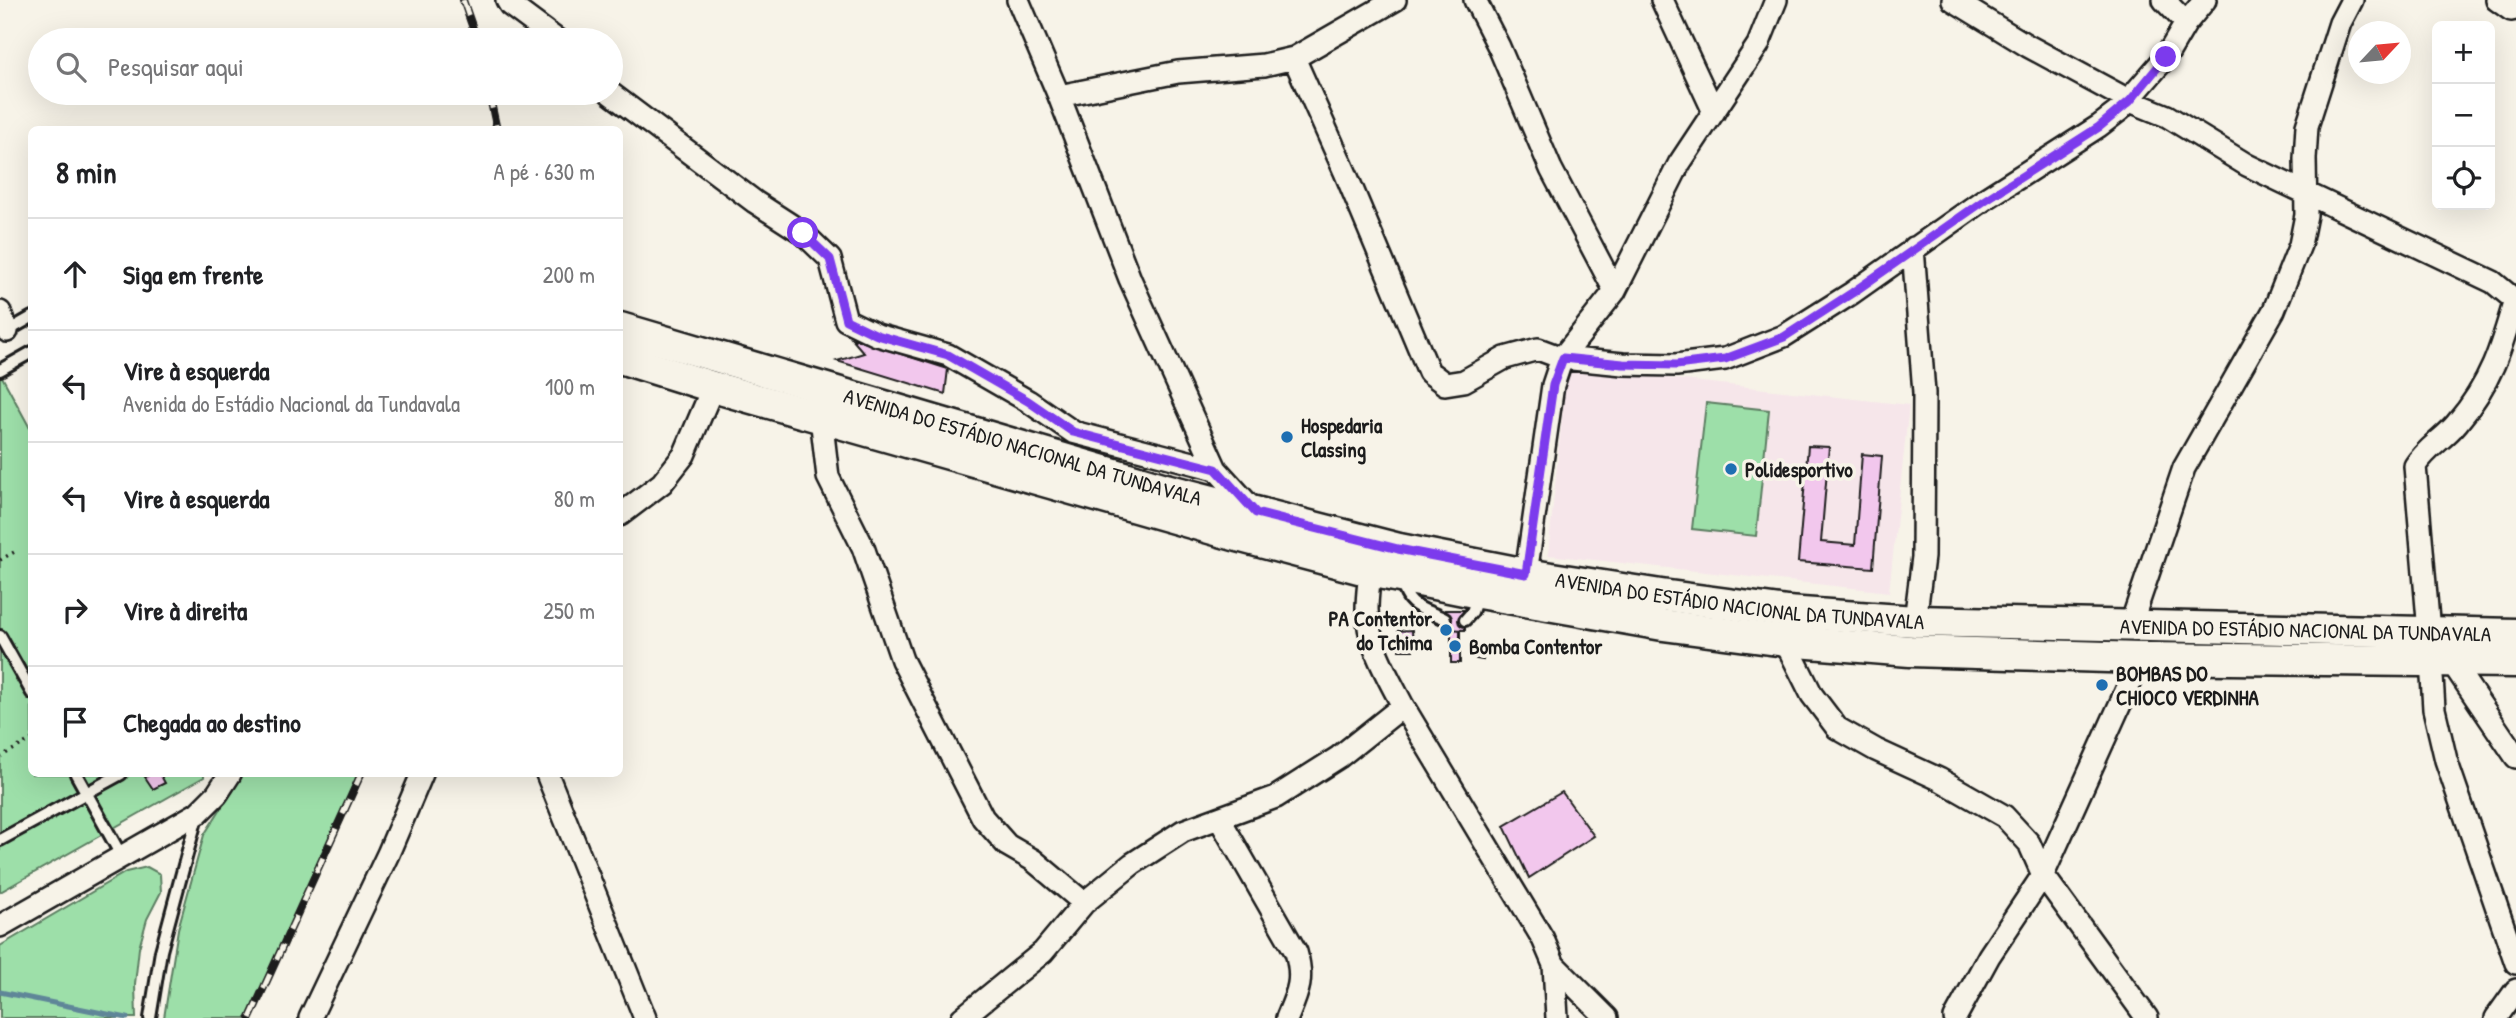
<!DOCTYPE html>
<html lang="pt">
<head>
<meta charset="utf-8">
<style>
  :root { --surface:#fff; --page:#f2f2f2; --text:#202124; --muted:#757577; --line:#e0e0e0 }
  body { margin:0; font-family:"Patrick Hand",sans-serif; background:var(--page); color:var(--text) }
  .controls { position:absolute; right:21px; top:21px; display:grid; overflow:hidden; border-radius:10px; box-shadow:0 7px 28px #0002 }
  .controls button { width:63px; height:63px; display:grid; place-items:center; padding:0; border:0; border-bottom:2px solid var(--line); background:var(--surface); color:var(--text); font:35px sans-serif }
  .compass { position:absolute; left:2348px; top:21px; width:63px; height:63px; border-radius:50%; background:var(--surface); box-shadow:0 7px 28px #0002; rotate:64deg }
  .stop { position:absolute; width:21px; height:21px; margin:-16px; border:5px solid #7c3aed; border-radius:50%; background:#fff }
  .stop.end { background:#7c3aed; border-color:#fff; box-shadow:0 2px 7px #0008 }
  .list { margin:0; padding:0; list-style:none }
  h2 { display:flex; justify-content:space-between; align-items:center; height:91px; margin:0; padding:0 28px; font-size:30px }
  h2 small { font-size:23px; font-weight:400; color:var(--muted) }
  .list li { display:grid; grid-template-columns:46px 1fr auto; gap:21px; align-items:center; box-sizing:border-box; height:112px; padding:0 28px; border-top:2px solid var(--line) }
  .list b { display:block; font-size:26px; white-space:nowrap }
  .list p { margin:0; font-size:23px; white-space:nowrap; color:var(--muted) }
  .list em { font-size:23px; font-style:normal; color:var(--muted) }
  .icon { flex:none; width:38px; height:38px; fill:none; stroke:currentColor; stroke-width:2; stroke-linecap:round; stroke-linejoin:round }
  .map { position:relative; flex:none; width:2516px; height:1018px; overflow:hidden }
  .search { position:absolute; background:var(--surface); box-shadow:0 7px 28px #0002; left:28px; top:28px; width:595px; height:77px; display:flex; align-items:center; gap:18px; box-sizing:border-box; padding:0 24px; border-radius:38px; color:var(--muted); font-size:26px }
  .panel { position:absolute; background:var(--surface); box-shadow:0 7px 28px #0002; left:28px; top:126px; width:595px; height:651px; border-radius:10px }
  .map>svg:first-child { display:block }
</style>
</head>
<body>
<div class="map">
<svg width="2516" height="1018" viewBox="0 0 2516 1018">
  <rect width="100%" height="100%" fill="#f7f3e8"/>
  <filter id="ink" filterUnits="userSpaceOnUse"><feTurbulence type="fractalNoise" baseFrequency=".0143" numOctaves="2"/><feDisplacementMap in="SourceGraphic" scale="14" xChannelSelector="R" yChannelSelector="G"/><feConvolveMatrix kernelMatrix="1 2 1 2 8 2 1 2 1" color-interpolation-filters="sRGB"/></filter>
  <g filter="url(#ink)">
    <path fill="#f6e6ea" d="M1567,367L1909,405L1889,592L1548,555Z"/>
    <path fill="#9ddfa9" stroke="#5c7e62" stroke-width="2" d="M0,373L31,430L32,774H204V777L0,892Z
      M1706,403L1769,410L1756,536L1692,529Z
      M243,774H360L250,1018H164L178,929L204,835Z
      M147,867L160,874L161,892L147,919L139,948L135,984L136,1018H0V946L126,872Z"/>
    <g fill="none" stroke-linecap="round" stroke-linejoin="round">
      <path stroke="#5e8698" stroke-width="5" d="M0,992L127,1018"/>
    </g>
    <path fill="#f2c7ed" stroke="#1c1c1c" stroke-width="2" d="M851,338L948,369L945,394L837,361L864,353Z
      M1808,446L1829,447L1821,542L1855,545L1862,454L1882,456L1873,568L1798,562Z
      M1445,610H1465V630L1445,629Z
      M1451,629L1460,630V663H1451Z
      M1412,630L1413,650H1399L1398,631Z
      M1478,647L1485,648L1483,660L1476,659Z
      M151,774H160L165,783L153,789L145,777Z
      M1562,792L1594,836L1529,878L1504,826Z"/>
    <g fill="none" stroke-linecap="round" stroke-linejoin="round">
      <g stroke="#1c1c1c" stroke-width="16">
        <path id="lane" d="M4,333L32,317
          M0,370L32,352
          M1402,581C1407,609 1423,608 1445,619
          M1465,620L1472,612L1478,595
          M0,636L32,693
          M76,774L122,857
          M0,840L121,774
          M150,1018L161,951L198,813"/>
      </g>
      <g stroke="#1c1c1c" stroke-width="26">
        <path id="street" d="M507,0L510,5L557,40
          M1018,0L1059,96L1130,279L1216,469L1256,513
          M1475,0L1499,47L1551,169L1615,291
          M1662,0L1714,112
          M1953,0L2028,46L2130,101L2167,116L2247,165L2493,282L2516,301
          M2164,0L2186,23
          M2497,0L2511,10L2516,9
          M1294,58L1345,172L1429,372L1445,384L1464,381L1505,358L1538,349L1562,358L1623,364L1676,365L1725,359L1784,336L1852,293L1985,199L2099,126L2120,110L2166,57L2186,23L2205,0
          M610,93L755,202L803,233L830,259L846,320L877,335L948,355L1028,401L1073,432L1216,469
          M1059,96L1178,72L1264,65L1294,58L1395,0
          M1913,248L1924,393L1923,557L1915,621
          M0,312L7,331
          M821,417L828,477L863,547L902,660L983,818L1007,845L1033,860L1084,903
          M620,515L662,483L684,455L713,387
          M1370,571C1369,583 1367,596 1367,609C1367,643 1388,677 1403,706L1543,939L1554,965L1557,1018
          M1526,574L1553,385L1562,358L1615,291L1679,164L1758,45L1776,0
          M2130,627L2184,468L2274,310L2300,245L2306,215L2305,159L2307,126L2340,23L2352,0
          M2429,632L2415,466C2426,448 2444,439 2457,423C2491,383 2501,349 2515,300
          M1785,641L1812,695L1837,728L1876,750L1939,779L2004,816L2029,843L2043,875L2147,1018
          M2431,660L2434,709L2446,760L2516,963
          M2451,661L2516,757
          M547,774L645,1018
          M1219,818L1296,952C1304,980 1298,992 1287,1018
          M0,926L198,813L217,794L230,774
          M1554,965L1607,1018
          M310,1018L388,854L422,774
          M962,1018L1043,952L1084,903L1132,864L1183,831L1276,797L1339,757L1403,706
          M1955,1018L1989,956L2043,875L2141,658
          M2496,1018L2516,990"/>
      </g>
      <g stroke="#1c1c1c" stroke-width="35">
        <g id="secondary">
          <path id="s1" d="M620,328L1162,488L1399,549L1526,574L1661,595L1787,612L1915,621L2516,634"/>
          <path d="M620,358L713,387L1234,535L1370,571L1479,593L1663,625L1785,641L1910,651L2141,658L2516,662"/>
        </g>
      </g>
      <path stroke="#1c1c1c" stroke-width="3.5" stroke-dasharray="2 5" stroke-linecap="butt" d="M0,560L16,551
        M0,757L32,739"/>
      <use href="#lane" stroke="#f7f3e8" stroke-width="10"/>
      <use href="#street" stroke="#f7f3e8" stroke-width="21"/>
      <use href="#secondary" stroke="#f7f3e8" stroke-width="30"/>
      <g stroke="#1c1c1c" stroke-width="8">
        <path id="rail" d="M463,0L477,40
          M489,93L497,130
          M250,1018L361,774"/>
      </g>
      <use href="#rail" stroke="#f7f3e8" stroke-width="5" stroke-dasharray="16" stroke-linecap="butt"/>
    </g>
  </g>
  <g fill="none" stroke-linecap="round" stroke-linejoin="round" filter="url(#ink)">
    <path stroke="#7c3aed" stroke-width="9" d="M803,233L830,259L846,320L877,335L948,355L1028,401L1073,432L1216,469L1256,513L1398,549L1526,574L1553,385L1563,358L1623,364L1676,365L1725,359L1784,337L1852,293L1985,200L2099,127L2130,101L2166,57"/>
  </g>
  <g fill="#1f6fb2" stroke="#f7f3e8" stroke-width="2.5">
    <circle cx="1287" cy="437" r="7"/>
    <circle cx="1731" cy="469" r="7"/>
    <circle cx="1446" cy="630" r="7"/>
    <circle cx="1455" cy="646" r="7"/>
    <circle cx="2102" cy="685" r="7"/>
  </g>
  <g text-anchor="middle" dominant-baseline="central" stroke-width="7" stroke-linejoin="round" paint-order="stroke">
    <g font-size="21" font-weight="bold" fill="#1c1c1c" stroke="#f7f3e8" text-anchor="start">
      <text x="1301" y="425">Hospedaria<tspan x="1301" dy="24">Classing</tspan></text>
      <text x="1745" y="469">Polidesportivo</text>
      <text x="1432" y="618" text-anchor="end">PA Contentor<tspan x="1432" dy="24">do Tchima</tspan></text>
      <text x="1469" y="646">Bomba Contentor</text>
      <text x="2116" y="673">BOMBAS DO<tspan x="2116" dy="24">CHIOCO VERDINHA</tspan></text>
    </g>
    <g font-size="21" fill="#1c1c1c" stroke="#f7f3e8">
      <text stroke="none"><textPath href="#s1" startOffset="420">AVENIDA DO ESTÁDIO NACIONAL DA TUNDAVALA</textPath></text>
      <text stroke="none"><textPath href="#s1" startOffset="1155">AVENIDA DO ESTÁDIO NACIONAL DA TUNDAVALA</textPath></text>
      <text stroke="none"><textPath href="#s1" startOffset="1722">AVENIDA DO ESTÁDIO NACIONAL DA TUNDAVALA</textPath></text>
    </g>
  </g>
</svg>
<div class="controls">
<button>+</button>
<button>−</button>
<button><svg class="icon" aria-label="locate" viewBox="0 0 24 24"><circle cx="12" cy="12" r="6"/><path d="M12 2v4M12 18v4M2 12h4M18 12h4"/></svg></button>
</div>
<svg class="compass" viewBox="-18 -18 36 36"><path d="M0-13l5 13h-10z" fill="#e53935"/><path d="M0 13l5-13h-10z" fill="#757577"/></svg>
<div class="stop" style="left:803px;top:233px"></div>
<div class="stop end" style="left:2166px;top:57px"></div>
<div class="search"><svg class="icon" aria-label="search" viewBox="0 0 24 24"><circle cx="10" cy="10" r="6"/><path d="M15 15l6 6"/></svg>Pesquisar aqui</div>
<section class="panel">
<h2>8 min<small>A pé · 630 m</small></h2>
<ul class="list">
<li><svg class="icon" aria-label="ahead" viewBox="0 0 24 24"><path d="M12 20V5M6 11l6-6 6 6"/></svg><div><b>Siga em frente</b></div><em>200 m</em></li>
<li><svg class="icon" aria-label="left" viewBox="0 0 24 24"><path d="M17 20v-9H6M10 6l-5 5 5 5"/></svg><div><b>Vire à esquerda</b><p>Avenida do Estádio Nacional da Tundavala</p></div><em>100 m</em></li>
<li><svg class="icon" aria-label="left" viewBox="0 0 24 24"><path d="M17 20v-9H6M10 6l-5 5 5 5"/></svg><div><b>Vire à esquerda</b></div><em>80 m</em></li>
<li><svg class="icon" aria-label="right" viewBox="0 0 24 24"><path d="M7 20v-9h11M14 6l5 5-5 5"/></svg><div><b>Vire à direita</b></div><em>250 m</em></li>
<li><svg class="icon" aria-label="arrive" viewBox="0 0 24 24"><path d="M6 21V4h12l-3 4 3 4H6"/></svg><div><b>Chegada ao destino</b></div></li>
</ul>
</section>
</div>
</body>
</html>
